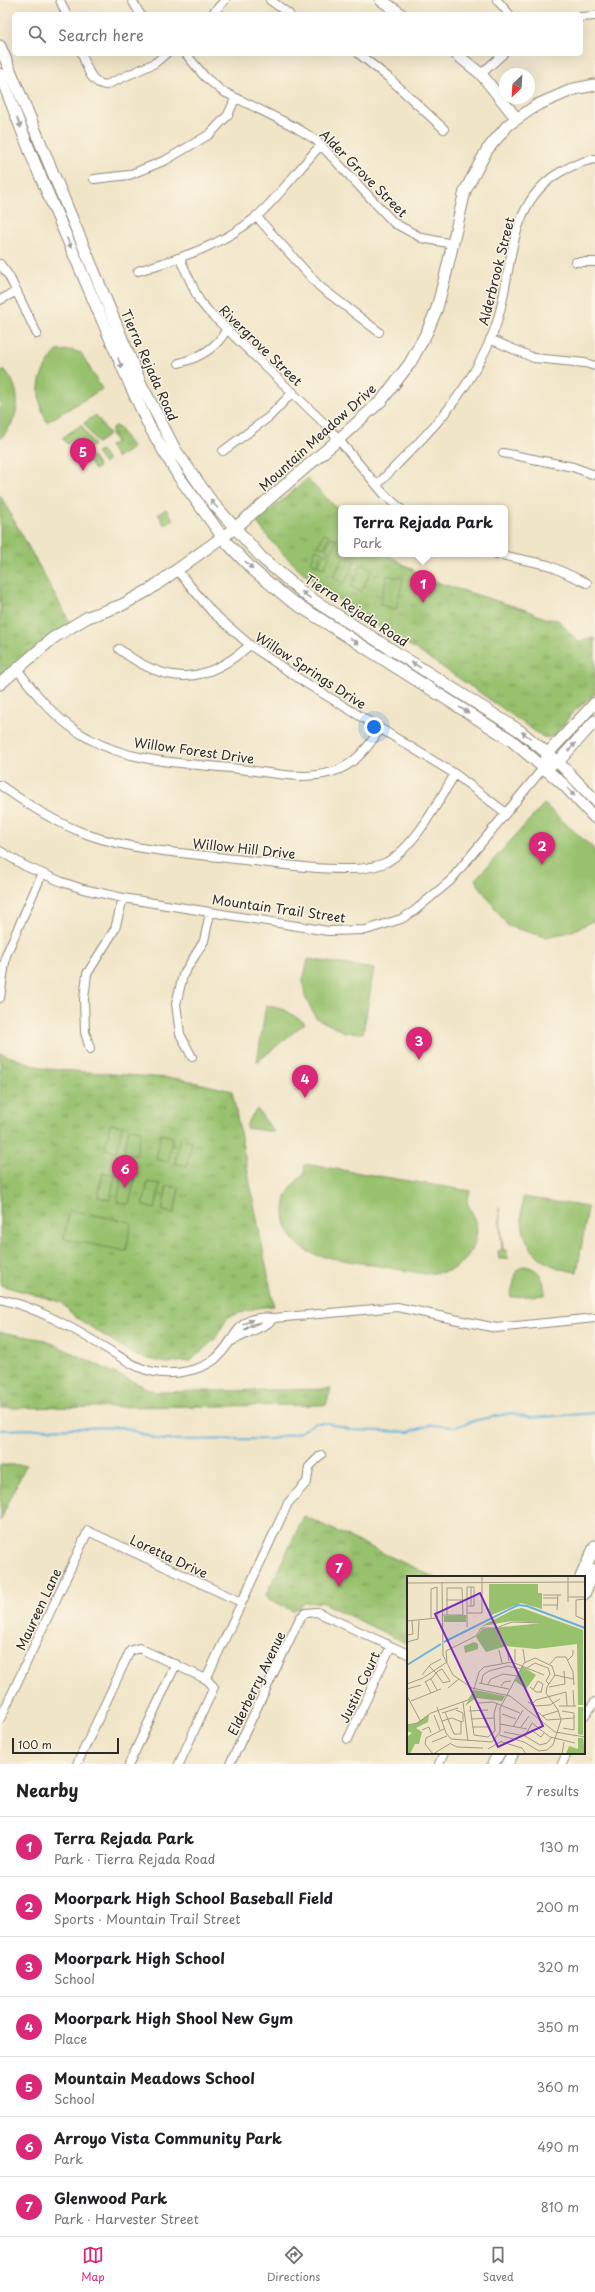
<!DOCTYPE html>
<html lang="en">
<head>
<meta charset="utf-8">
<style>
  :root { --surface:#fff; --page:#f2f2f2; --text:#202124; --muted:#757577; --line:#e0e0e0; --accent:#db2777 }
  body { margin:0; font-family:"Playpen Sans",sans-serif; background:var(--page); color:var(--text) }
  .compass { position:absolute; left:499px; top:68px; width:36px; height:36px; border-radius:50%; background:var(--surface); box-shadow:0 4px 16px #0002; rotate:205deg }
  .scale { position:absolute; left:12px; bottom:10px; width:107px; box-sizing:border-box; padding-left:4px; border:2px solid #2b2b2b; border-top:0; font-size:11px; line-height:14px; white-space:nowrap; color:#2b2b2b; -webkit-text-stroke:3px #fcf5e5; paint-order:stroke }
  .you { position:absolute; left:374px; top:727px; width:14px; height:14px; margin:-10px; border:3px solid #fff; border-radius:50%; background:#1a73e8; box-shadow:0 0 0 6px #1a73e833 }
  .badge { display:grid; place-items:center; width:26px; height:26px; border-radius:50%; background:var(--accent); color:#fff; font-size:13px; font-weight:700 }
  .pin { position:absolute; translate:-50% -33px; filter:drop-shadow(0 1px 2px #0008) }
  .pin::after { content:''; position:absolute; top:21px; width:14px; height:12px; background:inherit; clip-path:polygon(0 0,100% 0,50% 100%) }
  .popup { position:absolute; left:338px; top:505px; width:170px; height:52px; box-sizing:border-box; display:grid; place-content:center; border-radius:6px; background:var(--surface); filter:drop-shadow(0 1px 3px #0005); font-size:13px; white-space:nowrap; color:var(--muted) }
  .popup b { font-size:15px; color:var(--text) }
  .popup::after { content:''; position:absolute; left:50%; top:100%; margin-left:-8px; border:8px solid transparent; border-top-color:var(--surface) }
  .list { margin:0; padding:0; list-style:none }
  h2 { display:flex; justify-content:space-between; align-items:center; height:52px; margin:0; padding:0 16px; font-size:17px }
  h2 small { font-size:13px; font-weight:400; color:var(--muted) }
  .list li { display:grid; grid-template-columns:26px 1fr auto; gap:12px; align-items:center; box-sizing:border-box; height:60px; padding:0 16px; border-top:1px solid var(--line) }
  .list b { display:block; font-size:15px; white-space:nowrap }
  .list p { margin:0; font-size:13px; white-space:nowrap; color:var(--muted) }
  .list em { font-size:13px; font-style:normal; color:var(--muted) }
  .icon { flex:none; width:22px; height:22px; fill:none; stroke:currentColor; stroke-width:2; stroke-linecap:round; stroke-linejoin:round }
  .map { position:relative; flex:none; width:595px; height:1764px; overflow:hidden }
  .search { position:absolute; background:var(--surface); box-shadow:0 4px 16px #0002; left:12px; right:12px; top:12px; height:44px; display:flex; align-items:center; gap:10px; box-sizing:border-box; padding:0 14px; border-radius:6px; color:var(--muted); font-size:15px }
  .sheet { height:472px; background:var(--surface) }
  nav { display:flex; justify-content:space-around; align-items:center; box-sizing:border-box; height:56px; border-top:1px solid var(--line); background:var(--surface); font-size:11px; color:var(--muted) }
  nav a { display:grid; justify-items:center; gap:2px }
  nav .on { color:var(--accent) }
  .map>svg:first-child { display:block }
</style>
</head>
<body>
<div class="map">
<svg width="595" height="1764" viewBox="0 0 595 1764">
  <defs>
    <pattern id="grass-tufts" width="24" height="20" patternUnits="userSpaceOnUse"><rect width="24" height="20" fill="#97c16d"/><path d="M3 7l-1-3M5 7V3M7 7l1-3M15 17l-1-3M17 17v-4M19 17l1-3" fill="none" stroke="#7b9d5a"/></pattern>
  </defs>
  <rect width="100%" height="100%" fill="#fcf5e5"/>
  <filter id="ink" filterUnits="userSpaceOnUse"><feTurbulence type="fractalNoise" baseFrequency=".025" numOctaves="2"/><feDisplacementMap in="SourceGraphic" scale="8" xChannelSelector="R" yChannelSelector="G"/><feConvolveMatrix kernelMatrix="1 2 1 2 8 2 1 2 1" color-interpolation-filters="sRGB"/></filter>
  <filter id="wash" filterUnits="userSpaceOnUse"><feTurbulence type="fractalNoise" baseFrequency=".012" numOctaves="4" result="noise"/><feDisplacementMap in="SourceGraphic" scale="16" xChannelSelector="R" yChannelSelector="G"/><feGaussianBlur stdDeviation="0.9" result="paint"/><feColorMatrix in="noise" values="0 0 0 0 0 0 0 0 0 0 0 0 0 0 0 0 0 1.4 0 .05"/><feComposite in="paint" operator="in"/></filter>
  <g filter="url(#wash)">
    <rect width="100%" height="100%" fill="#f1e5c8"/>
    <path fill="url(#grass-tufts)" stroke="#61764c" d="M115,426L119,428L133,448L117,458L109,446L116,442L111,434L112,428Z
      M307,479L341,512V554H386L432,581L526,610L547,619L558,620L578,642L595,638V694L574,711L555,735L549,738L543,737C501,707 458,677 415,649C359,613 295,578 257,522Z
      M0,495L72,626L0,684Z
      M166,509L173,519L164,525L158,514Z
      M0,1053L46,1069L181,1079L232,1091L274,1306L256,1308L228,1317L215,1339L190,1361L166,1363L136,1356L74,1316L61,1302L0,1285Z
      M0,1332L45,1340L155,1392L331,1389L326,1405L0,1408Z
      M0,1465H26L0,1521Z
      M304,1516L434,1577H408V1644L321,1602L305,1603L293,1611L265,1597Z"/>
    <path fill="#97c16d" stroke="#61764c" d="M71,350L81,353L102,389L47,422C34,393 36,376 57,351Z
      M5,370C24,393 20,419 0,439V373Z
      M96,415L109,435L97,443L84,423Z
      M81,425L94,445L82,453L73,440L67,444L62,438Z
      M101,450L108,461L104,464L96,453Z
      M92,456L99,467L95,470L87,460Z
      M324,533L329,536L324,548L318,546Z
      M331,537L337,539L331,552L326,550Z
      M316,549L322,552L316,565L311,562Z
      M324,553L330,555L324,568L318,566Z
      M344,556L355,561L344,583L333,578Z
      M361,564L372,569L361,592L351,587Z
      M387,575L403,579L396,609L380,605Z
      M544,804L595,850V920L570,932L545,937L508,926L475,880Z
      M308,959L374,969L363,1033L344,1032L316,1018L305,997L303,980Z
      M266,1005L285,1010L305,1023L257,1062Z
      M257,1109L274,1132L246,1128L249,1119Z
      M110,1124L122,1126L117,1151L105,1149Z
      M129,1128L141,1130L136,1155L124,1153Z
      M161,1134L173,1137L168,1162L156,1159Z
      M180,1138L192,1141L187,1166L175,1163Z
      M305,1164L470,1191L467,1202L476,1221L477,1231L474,1246L465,1260L455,1268L445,1272L425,1274L320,1256C282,1247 270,1198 304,1175Z
      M103,1172L115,1175L110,1200L98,1197Z
      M122,1177L135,1179L129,1204L117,1202Z
      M148,1182L160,1184L155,1209L143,1206Z
      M167,1186L179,1188L174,1213L162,1211Z
      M523,1197L588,1207L577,1272C534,1267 516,1239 523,1197Z
      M499,1208L503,1250H507L508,1259H499L498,1251L502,1250Z
      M69,1210L130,1222L131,1224L126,1251L64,1239Z
      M524,1266C540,1268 545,1280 545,1295L510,1297L517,1270Z"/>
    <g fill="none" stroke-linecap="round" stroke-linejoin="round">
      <path stroke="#63b2dd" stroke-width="2" d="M0,1430L120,1427C135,1430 147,1437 162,1440L270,1439L298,1433L315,1423H328L351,1430L409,1432L430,1425L455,1427L477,1420L512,1413L531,1418L595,1413"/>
    </g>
  </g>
  <g filter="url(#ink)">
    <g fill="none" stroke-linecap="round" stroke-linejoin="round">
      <g stroke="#8e887a" stroke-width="10">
        <path id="street" d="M60,0L66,14
          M132,0L140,14
          M270,0L289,14
          M497,0L509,14
          M212,14L225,0
          M581,17L595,16
          M82,54C87,67 90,83 106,85L155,63L166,54
          M186,54L205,77L222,91L295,127L316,140L394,223L422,238L453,244
          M359,54L389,78L444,129
          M481,74L503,54
          M94,179L129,175L166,160L210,134L228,115L235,99
          M256,216L319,286L379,332
          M180,259L199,300L208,311L329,428L384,494L400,508
          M576,262H595
          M0,264L9,276L37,334
          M138,271C180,258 221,246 256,217C280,196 299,168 321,145
          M0,300L17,291
          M490,339L534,358L585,363L595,366
          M179,363C198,358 217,348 226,330
          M223,451L269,417L293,392
          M503,453L573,467L595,475
          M377,485C410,451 448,416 472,375C484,355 495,333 500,311C513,260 510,198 564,170C573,165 584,161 595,159
          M497,554L548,565L587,583
          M177,570L212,612L250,645L304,682L455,774L506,813
          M119,649C167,686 205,685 250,645
          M17,669C37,696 58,722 88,738C132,764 190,763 239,769C269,772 303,781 332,772C354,766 369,747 380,728
          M0,785C28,805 56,823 89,835C135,851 186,853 235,859C273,863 313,870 352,869C364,869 376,867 387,862C416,846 438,801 455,774
          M0,851L25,866L62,882L83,889L123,898L328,931L366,930L401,919L413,912L450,881L544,767
          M0,998L6,955L42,874
          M90,1049L85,1032L84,999L87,974L115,929L123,898
          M192,1057L180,1034L176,1004L183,975L204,941L210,913
          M0,1299C36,1307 71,1327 102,1346C125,1359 143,1375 171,1373C185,1373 203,1368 214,1360C238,1341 234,1313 274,1318L397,1307L496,1328L595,1318
          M232,1341L267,1324L274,1318
          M584,1716L595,1702
          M0,1719L88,1531L241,1602
          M348,1739L391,1646
          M77,1764L130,1651L139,1648L206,1679
          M129,1764L176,1664
          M179,1764L214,1687L206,1679L288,1503L307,1482L309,1467L321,1455
          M230,1764L300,1618L305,1613L317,1612L408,1654
          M439,1764L444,1753
          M562,1764L567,1753"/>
      </g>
      <g stroke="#8e887a" stroke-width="13">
        <path id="secondary" d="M381,0L401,14
          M0,46L141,384L176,451L212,502L262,558L307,596L520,731L558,762L595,800
          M456,54L481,74L517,119
          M0,74L33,159L131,387L149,426L179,477L227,543L253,570L290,600L511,740L564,785L595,818
          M0,684L53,638L88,617L122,605L149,590L235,528L339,439L382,400L410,363L427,332L437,308L446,273L465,191L487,150L508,125L537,105L574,89L595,85
          M546,760L548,753L595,703
          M552,764L558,762L595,721
          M581,1577L595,1546
          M584,1594L595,1570
          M493,1764L499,1753
          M507,1764L513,1753"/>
      </g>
      <use href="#street" stroke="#fff" stroke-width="8"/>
      <use href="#secondary" stroke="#fff" stroke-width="11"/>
    </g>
    <defs><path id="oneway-solid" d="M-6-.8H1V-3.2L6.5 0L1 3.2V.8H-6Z"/></defs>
    <g fill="#a0a0a0">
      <use href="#oneway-solid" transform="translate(19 123) rotate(69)"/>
      <use href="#oneway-solid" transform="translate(69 243) rotate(67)"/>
      <use href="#oneway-solid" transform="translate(120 363) rotate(67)"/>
      <use href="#oneway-solid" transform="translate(214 504) rotate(-131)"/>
      <use href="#oneway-solid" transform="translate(249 565) rotate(46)"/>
      <use href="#oneway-solid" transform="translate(306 595) rotate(-143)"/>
      <use href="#oneway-solid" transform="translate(354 641) rotate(32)"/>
      <use href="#oneway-solid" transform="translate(416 665) rotate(-148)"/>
      <use href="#oneway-solid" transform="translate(464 710) rotate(32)"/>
      <use href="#oneway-solid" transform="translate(526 735) rotate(-145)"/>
      <use href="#oneway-solid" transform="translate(572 747) rotate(-48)"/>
      <use href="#oneway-solid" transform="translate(571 792) rotate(47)"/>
      <use href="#oneway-solid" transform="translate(248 1322) rotate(-28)"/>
    </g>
  </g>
  <g text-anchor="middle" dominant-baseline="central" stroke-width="3" stroke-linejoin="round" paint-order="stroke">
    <g font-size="13" fill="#2b2b2b" stroke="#fcf5e5">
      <text transform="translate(364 173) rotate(45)">Alder Grove Street</text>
      <text transform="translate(496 271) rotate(-76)">Alderbrook Street</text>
      <text transform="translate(261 345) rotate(44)">Rivergrove Street</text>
      <text transform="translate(150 365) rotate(66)">Tierra Rejada Road</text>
      <text transform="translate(317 437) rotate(-42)">Mountain Meadow Drive</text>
      <text transform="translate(357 610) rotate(33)">Tierra Rejada Road</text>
      <text transform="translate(311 670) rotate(33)">Willow Springs Drive</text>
      <text transform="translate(194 750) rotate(8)">Willow Forest Drive</text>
      <text transform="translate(244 848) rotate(6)">Willow Hill Drive</text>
      <text transform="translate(279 908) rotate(8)">Mountain Trail Street</text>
      <text transform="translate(169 1556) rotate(25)">Loretta Drive</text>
      <text transform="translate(38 1609) rotate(-65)">Maureen Lane</text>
      <text transform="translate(256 1683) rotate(-64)">Elderberry Avenue</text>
      <text transform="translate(359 1687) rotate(-65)">Justin Court</text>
    </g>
  </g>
  <g transform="translate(407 1576)">
    <rect width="178" height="178" fill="#f1e5c8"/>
    <path d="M82,8H131V17H135V33L114,27L82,40ZM115,32L176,54V129H171L170,68L129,73L99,70L79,76L69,61L75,53L136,47L105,45L75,50L61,57L106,34ZM59,39V46H37V40ZM115,90L129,99L119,113L108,105ZM68,114L98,120L95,125L69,122L58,130ZM171,131H176V159L171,158ZM22,138L21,146L9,152L15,156L12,168H8L3,178H0L1,160L5,157L0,155V149L8,148ZM171,162H176L178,178H159L162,170L171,173Z" fill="#97c16d"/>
    <path d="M67,66L71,68V73L58,77L57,70Z" fill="#97c16d"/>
    <path fill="none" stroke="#63b2dd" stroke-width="2" d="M37,66L111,29L120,30L178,52M0,89L34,68"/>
    <path fill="none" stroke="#a29b89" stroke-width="1" d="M161,0V26M35,6L36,79L46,99L65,112L103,120L148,156L178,161M0,7L178,6M136,19H154M161,21H178M136,22H151M178,23L169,24V40L178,44M39,24H56M136,29H151M61,30H67V11H64V30M150,34L151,19M61,37H75V0M35,39H56L55,12H40V39M0,45L30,42V11L24,13V43M60,51V11H64M0,59L6,58L5,45M0,66L11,63L12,45M100,73L102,85M108,73V86M116,73L118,86M92,74L95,87M161,84L166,79V74M40,86L39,75L69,60L74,52H89L105,46L134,47M143,88L149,81H159L166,96L167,109M120,92L128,87L141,92L143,98L139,105L142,108M15,99L23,89L34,83M148,99L166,103M24,103L30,114M18,105L24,117M18,106L25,102L29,97L31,95L35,93L43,105L36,107L29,97L22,90M72,107L102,113M0,108L16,102L40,86M74,108L76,99L82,95L101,90L114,93M81,108L84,103L96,98L111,100M94,110L97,106L104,105M123,111L129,116H135M142,111L158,108L157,95M41,112L52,103M0,113L14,109M126,114L131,105L136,108L134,116M166,114L167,130M0,120L14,146M4,125L34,113M56,126L61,165M121,126L129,130L143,129L153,123M71,127L86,126L113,137M124,129L129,124L159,116L160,130M63,130L67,159L81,161L88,155L87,138L90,127M152,130H169M30,131L39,157L44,163L85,166L93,156V132L117,87L128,82L145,90L148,99L140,111L139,117L151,134L154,144L146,169L140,174L132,175L117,166L92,159M49,134L56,137V146M62,135L81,134M155,135L167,137V154L156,152M38,136L47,158H54V145M131,136L140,144L167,142M35,137L51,132M95,138L109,143M27,139L33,154M135,140L151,135M64,143L87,142M35,145L45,142L55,146M93,148L120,153M0,149L11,147L24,137L61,124L66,117L72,96L77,91L105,86L137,99M65,151H83M106,151L116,134M114,151L122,140M15,154L22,151L24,157M124,154L134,161L137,157M97,156L118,160L133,169L140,167L145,161M118,160L125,147L143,161L168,167M25,166L40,160M95,166L115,172L119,178M44,168L50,171L76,172M81,173L95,165M26,178L18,168L19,162L37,153M26,178L44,167M155,178L157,166"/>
    <path fill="#7b2cbf" fill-opacity="0.15" stroke="#7b2cbf" stroke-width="2" d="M73,17L136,150L91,171L28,38Z"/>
    <rect width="178" height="178" fill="none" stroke="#2b2b2b" stroke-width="2"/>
  </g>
</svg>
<svg class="compass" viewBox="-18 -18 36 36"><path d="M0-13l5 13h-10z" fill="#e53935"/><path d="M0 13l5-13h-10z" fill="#757577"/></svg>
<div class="scale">100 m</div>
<div class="you"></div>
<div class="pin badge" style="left:423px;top:603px">1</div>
<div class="popup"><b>Terra Rejada Park</b>Park</div>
<div class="pin badge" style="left:542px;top:865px">2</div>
<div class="pin badge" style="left:419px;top:1060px">3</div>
<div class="pin badge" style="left:305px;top:1098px">4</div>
<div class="pin badge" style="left:83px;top:471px">5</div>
<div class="pin badge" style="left:125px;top:1188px">6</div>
<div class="pin badge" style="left:339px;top:1587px">7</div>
<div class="search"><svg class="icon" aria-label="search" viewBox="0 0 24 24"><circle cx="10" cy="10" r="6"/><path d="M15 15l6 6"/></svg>Search here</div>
</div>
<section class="sheet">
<h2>Nearby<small>7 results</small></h2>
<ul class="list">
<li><span class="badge">1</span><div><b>Terra Rejada Park</b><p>Park · Tierra Rejada Road</p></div><em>130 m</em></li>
<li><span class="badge">2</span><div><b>Moorpark High School Baseball Field</b><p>Sports · Mountain Trail Street</p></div><em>200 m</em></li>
<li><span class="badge">3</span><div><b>Moorpark High School</b><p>School</p></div><em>320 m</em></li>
<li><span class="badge">4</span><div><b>Moorpark High Shool New Gym</b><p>Place</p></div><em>350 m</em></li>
<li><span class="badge">5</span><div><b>Mountain Meadows School</b><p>School</p></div><em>360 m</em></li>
<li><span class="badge">6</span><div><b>Arroyo Vista Community Park</b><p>Park</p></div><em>490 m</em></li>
<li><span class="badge">7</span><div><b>Glenwood Park</b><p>Park · Harvester Street</p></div><em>810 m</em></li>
</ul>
</section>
<nav>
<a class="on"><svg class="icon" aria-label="map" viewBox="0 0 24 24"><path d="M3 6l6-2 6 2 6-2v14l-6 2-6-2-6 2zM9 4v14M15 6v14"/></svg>Map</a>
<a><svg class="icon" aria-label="directions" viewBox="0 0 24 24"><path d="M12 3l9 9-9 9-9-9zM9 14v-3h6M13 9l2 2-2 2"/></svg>Directions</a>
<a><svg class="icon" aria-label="saved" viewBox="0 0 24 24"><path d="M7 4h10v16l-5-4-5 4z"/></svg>Saved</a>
</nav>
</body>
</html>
